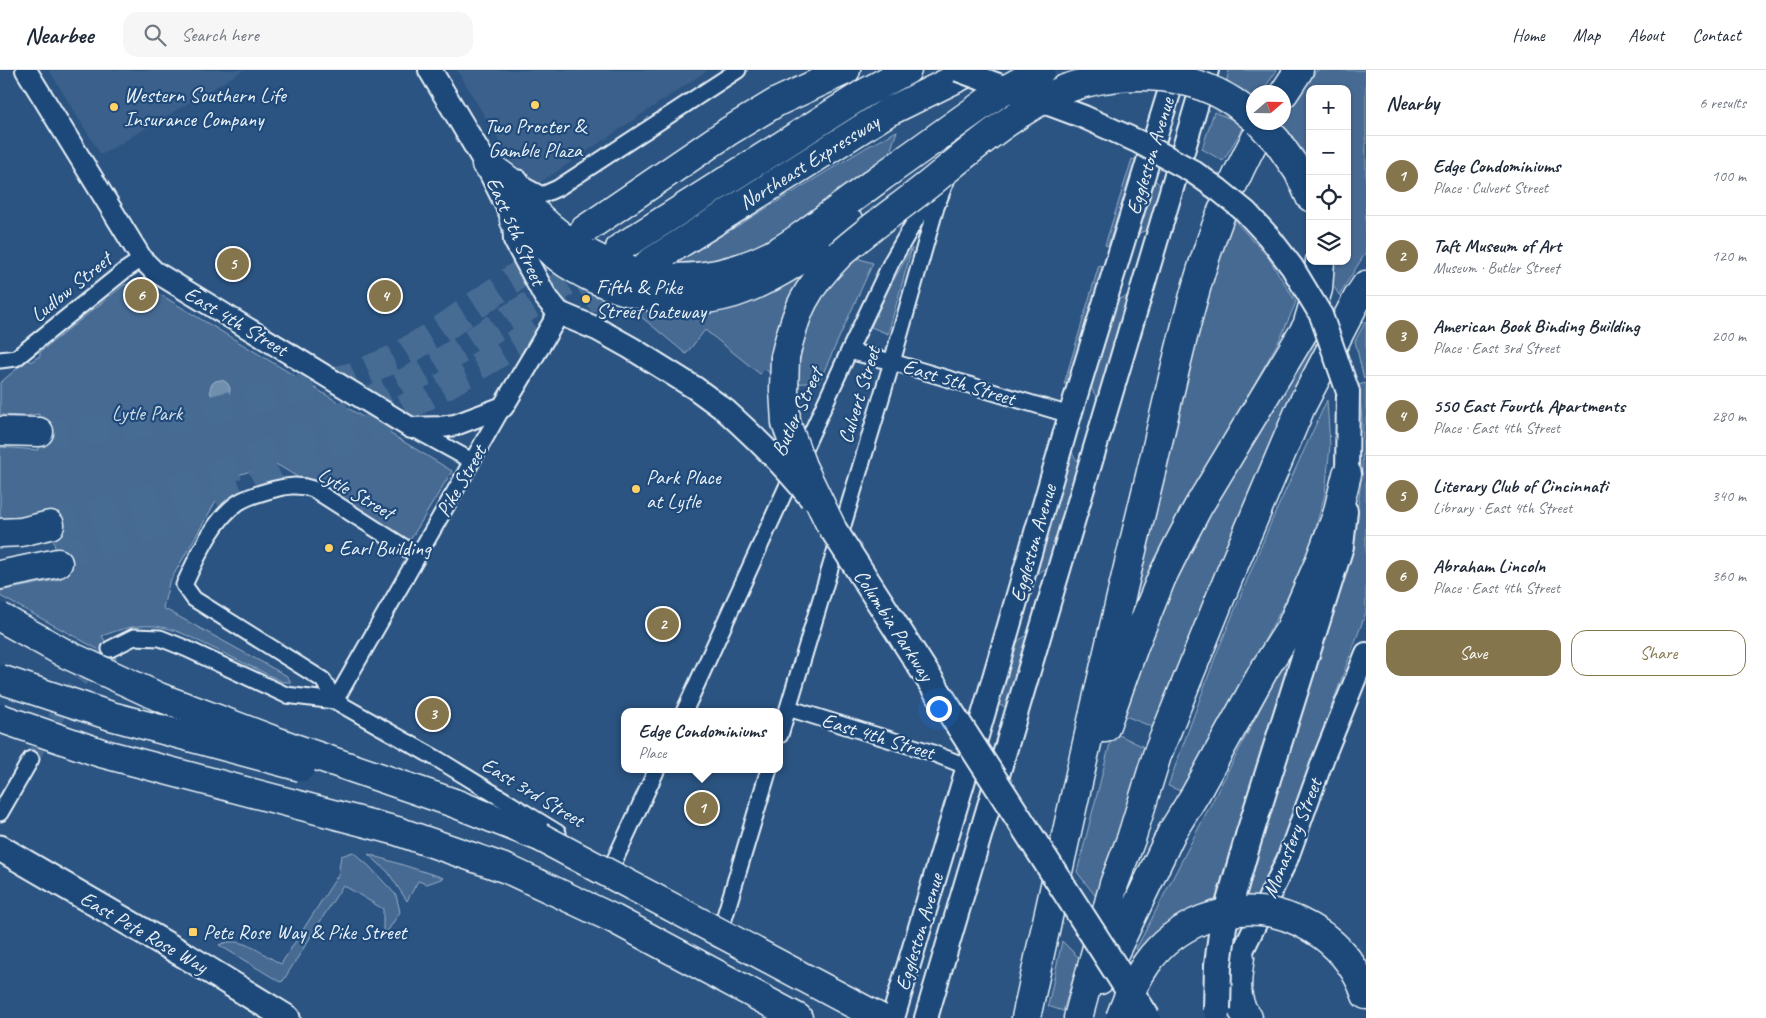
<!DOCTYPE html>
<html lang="en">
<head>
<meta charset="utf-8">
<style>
  :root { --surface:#fff; --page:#f6f6f7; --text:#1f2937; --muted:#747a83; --line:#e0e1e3; --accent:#84754c }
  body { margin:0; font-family:Caveat,sans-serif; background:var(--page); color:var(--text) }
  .controls { position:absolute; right:15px; top:15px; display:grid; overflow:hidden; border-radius:10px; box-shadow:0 1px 4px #0004 }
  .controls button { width:45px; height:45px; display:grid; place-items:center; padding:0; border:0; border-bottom:1px solid var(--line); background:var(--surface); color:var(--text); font:25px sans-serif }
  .compass { position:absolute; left:1246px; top:15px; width:45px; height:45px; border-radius:50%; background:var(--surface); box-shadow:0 1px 4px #0004; rotate:70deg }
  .you { position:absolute; left:938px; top:638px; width:18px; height:18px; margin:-12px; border:4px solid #fff; border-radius:50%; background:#1a73e8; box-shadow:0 0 0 8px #1a73e833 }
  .badge { display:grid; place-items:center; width:32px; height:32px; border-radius:50%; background:var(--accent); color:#fff; font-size:16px; font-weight:700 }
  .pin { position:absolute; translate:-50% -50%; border:2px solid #fff; box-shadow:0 1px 5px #0006 }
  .popup { position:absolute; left:621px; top:638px; width:162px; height:65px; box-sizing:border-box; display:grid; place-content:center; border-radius:10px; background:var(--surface); filter:drop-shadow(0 1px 4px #0005); font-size:16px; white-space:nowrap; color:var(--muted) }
  .popup b { font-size:19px; color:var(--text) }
  .popup::after { content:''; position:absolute; left:50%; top:100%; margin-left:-10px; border:10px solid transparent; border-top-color:var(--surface) }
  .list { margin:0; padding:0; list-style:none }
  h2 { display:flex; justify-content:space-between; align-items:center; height:65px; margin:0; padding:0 20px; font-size:21px }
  h2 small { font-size:16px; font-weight:400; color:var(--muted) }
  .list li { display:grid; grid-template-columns:32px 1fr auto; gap:15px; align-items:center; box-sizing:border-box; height:80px; padding:0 20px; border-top:1px solid var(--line) }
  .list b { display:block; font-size:19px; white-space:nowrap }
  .list p { margin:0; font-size:16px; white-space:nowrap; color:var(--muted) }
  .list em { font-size:16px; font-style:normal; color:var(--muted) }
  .actions { display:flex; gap:10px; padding:15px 20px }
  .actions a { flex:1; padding:11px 0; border:1px solid var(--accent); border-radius:15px; text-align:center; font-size:18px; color:var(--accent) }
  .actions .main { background:var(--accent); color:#fff }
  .icon { flex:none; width:28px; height:28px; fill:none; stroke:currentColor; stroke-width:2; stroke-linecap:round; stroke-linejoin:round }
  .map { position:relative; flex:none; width:1366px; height:948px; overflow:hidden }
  header { display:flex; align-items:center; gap:30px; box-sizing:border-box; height:70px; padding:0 25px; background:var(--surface); border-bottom:1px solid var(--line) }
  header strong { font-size:24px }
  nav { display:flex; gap:28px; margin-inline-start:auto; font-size:18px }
  .search { width:350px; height:45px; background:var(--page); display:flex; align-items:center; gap:12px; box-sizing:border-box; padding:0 18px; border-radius:15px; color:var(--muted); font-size:19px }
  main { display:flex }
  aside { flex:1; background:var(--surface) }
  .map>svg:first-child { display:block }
</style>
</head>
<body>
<header>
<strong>Nearbee</strong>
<div class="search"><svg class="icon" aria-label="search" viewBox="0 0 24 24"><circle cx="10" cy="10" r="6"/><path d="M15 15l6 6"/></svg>Search here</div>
<nav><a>Home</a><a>Map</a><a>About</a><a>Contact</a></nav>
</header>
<main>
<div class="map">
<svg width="1366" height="948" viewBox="0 0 1366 948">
  <rect width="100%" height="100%" fill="#2b5482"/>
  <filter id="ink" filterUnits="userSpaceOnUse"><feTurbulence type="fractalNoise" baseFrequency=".02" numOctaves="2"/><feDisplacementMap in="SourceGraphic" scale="10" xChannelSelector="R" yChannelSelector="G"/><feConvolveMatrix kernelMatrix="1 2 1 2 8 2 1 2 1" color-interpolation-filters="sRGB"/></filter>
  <g filter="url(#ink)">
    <path fill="#3a608b" d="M49,0H244L101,85Z
      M457,0H708L529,120Z"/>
    <path fill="#476b93" stroke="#98aec6" d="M1229,0H1277L1262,22H1254L1253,33L1226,14Z
      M1317,0H1366V182L1339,225L1329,208V191H1347V19H1310V96L1303,81L1280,56L1303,18Z
      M1214,42L1231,49L1243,58L1223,91L1202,79Z
      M897,61L888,88L782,164L732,192L665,200L867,77Z
      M1132,89L1136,90L1108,176L1105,175Z
      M1149,111H1156L1163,118L1150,160L1141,162L1130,174Z
      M1234,150L1268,187L1296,232L1281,267L1179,447L1120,581L1209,218Z
      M832,176L772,305L765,299L760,304L705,260L686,284L627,235L628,230Z
      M912,178L888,264L871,257L889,218Z
      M850,186L873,193L819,312L792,314L811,238Z
      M1099,195L1103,196L1069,314H1064Z
      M131,213L146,216L156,222L452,401L409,472L404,471L271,391L268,396L241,404L224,417L169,513L163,538L287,606L291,612H283L186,565C155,551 133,554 102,566L116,589L0,526V521L61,509L49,446L0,449V377L38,380L39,344L25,346L0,345V313L28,289L30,292L40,286V282L124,215Z
      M1131,225L1099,329C1092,323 1091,317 1090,308L1110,238L1119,229Z
      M1366,251V308L1364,309L1355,271Z
      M1313,267L1317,278L1155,658L1118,643L1176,495Z
      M1366,313V542L1280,777L1255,831L1241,834L1356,446C1364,402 1365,360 1358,315Z
      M1327,330L1330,376L1325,424L1305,495L1183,722L1168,716L1216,585L1272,450Z
      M1071,373L1073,385L1080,394L1048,500H1043L1029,511Z
      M1313,537L1215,835L1140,883L1136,879Z
      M1026,566H1029L1006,637L992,633C999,612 1004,576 1026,566Z
      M1113,662L1148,679L1097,828L1077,802Z
      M353,782L369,796L396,825L400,842L383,868V839L343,815L283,911L280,912L219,875C240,864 262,884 281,894L338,805L341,786Z
      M368,784L444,808L427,814L418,811L407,831L388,802Z
      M1062,871L1079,888L1063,941L1048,936Z"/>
    <path fill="#708ead" stroke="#a0b6cb" d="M210 320a10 10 0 1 1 20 0a10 10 0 1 1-20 0Z"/>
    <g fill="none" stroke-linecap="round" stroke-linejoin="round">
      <path stroke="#476c94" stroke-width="15" stroke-dasharray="15 8" stroke-linecap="butt" d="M31,689L71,622L95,590L110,579"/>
      <path stroke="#476c94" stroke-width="28" stroke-dasharray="28 14" stroke-linecap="butt" d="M39,362L65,364L178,348L353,306L394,289L438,262L551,182
        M50,455L117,439L204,409L298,369L430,299L600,191
        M57,484L107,473L158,455L251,415L372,357L467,303L628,205"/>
      <g stroke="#e8f1f8" stroke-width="19">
        <path id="minor" d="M519,108L525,116L542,125L558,118L738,0
          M849,281L892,292L1070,345
          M0,290L16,288L124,201L142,189
          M412,358L472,391
          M418,486L313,419C298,414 286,416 271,420C260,423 249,426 239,432C213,449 197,488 184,515L194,529L323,610L335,631L439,690L558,763
          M110,579L134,567L160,568L185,578L286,625L335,631
          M335,631L503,337
          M788,638L930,682L968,697
          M684,642L849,281L892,191L934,118
          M780,665L892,292L936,137L971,46
          M0,743L31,689
          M612,796L657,699
          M718,869L769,699"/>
      </g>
      <g stroke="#e8f1f8" stroke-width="24">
        <path id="tertiary" d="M26,0L142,189L154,201L411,358L441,357L455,355L503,337L559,243
          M1234,899L1287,790L1324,687L1366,583"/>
      </g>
      <g stroke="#e8f1f8" stroke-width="26">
        <path id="secondary" d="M430,0L486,94L514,150L515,170L545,226L559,243L597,259L631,278L695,318L725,340
          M1347,404L1348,322
          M893,948L982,649L1070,345L1176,0
          M926,948L1207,0"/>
      </g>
      <g stroke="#e8f1f8" stroke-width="29">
        <path id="primary" d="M0,778L186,886L287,948"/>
      </g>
      <g stroke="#e8f1f8" stroke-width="30">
        <path id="trunk" d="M1249,766L1340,476L1344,441"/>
      </g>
      <g stroke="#e8f1f8" stroke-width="31">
        <path id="motorway" d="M1284,23L1299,0
          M486,94C494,100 501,104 508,110C515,117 521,126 527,134C540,149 556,163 573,174C635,216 705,218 771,185C788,177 804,164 819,153C839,138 860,123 880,108
          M1298,101L1310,127
          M514,150C532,164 548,181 567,194C614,224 679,240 734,223C777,209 815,179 852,155
          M584,160L729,61L777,32L846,0
          M620,178L863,24L907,0
          M649,193L888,42L973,0
          M785,287C796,240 805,219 839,185
          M0,361L39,362
          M0,463L21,462L50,455
          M0,505L58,493
          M1105,658L1134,576L1162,507L1178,475L1198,437L1307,256L1318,219L1320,191
          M101,683L397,761L507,799L614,849L798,948
          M454,733L540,767
          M1322,865C1342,880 1358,901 1366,925
          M1240,887C1237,908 1233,931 1248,948
          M1100,910L1109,894L1172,762L1196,723L1264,600L1290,559L1318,495L1337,445L1347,404
          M1026,948C1065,767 1106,586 1150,406C1179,286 1200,161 1265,52
          M1078,948L1114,814L1131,769L1157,685L1228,509L1301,337L1358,227L1366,215"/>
      </g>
      <use href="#minor" stroke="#1f4a7a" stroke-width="15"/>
      <use href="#tertiary" stroke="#1f4a7a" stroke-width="20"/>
      <use href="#secondary" stroke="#1f4a7a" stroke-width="22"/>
      <use href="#primary" stroke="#1f4a7a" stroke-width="25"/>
      <use href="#trunk" stroke="#1f4a7a" stroke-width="26"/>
      <use href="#motorway" stroke="#1f4a7a" stroke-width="28"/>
      <g stroke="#e8f1f8" stroke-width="26" stroke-linecap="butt">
        <path id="secondary-bridge" d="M958,0L1084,47L1139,72L1192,101L1219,120L1246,142L1269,167L1292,197L1321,245L1348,322
          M725,340C756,368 785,396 811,429"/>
      </g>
      <g stroke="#e8f1f8" stroke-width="30" stroke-linecap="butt">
        <path id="trunk-bridge" d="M831,456L1147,948
          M1217,940L1218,895L1223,856L1249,766"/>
      </g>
      <g stroke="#e8f1f8" stroke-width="31" stroke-linecap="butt">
        <path id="motorway-bridge" d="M1259,52L1277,71L1298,101
          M880,108L999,23L1041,0
          M839,185C871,156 907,133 940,105C979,73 1019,39 1065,19C1118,0 1184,0 1232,31C1240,36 1246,42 1254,48
          M785,287L784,320L786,353L802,396L831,456
          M0,547L66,584L159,627L297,679L454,733
          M0,609L111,646L301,697
          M0,648L101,683
          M540,767L880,948
          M1120,948C1127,929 1135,910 1147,893C1175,854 1226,833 1274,843C1292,847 1307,855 1322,865"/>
      </g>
      <use href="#secondary-bridge" stroke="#1f4a7a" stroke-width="22"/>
      <use href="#trunk-bridge" stroke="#1f4a7a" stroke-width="26"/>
      <use href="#motorway-bridge" stroke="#1f4a7a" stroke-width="28"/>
    </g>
  </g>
  <g fill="#ffd166" stroke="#1f4a7a" stroke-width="2">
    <circle cx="535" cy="35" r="5"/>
    <circle cx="114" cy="37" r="5"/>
    <circle cx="586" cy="229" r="5"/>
    <circle cx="636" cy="419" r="5"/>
    <circle cx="329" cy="478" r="5"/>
    <rect x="188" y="857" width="10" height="10" rx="2.5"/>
  </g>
  <g text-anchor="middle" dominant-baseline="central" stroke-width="4.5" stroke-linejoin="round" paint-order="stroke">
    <g font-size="21" fill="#e8f1f8" stroke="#1f4a7a" text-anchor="start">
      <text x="124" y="25">Western Southern Life<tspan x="124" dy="24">Insurance Company</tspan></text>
      <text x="535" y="56" text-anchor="middle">Two Procter &amp;<tspan x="535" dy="24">Gamble Plaza</tspan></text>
      <text x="596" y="217">Fifth &amp; Pike<tspan x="596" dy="24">Street Gateway</tspan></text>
      <text x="646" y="407">Park Place<tspan x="646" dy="24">at Lytle</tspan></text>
      <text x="339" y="478">Earl Building</text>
      <text x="203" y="862">Pete Rose Way &amp; Pike Street</text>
    </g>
    <g font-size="21" fill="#e8f1f8" stroke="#1f4a7a">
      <text transform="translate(1150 86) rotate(-73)">Eggleston Avenue</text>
      <text transform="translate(809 92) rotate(-32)">Northeast Expressway</text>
      <text transform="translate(516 161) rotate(66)">East 5th Street</text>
      <text transform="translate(71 217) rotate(-39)">Ludlow Street</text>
      <text transform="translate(236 251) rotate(31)">East 4th Street</text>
      <text transform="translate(959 312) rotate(17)">East 5th Street</text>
      <text transform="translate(859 325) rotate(-73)">Culvert Street</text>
      <text transform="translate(797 342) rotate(-65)">Butler Street</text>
      <text transform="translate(461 411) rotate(-60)">Pike Street</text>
      <text transform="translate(356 423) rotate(30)">Lytle Street</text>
      <text transform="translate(1033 473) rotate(-74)">Eggleston Avenue</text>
      <text transform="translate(894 555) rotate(57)">Columbia Parkway</text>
      <text transform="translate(878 666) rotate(17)">East 4th Street</text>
      <text transform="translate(533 722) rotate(31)">East 3rd Street</text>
      <text transform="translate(1292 768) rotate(-68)">Monastery Street</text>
      <text transform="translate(144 862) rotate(30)">East Pete Rose Way</text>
      <text transform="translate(919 862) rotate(-73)">Eggleston Avenue</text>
    </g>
    <g font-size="21" fill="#d0dde9" stroke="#1f4a7a">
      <text x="147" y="343">Lytle Park</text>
    </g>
  </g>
</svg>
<div class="controls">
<button>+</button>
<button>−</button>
<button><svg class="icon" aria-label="locate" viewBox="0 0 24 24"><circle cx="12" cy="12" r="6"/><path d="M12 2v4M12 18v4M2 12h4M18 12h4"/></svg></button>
<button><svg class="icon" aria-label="layers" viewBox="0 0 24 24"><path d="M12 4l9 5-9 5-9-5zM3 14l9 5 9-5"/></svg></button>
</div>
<svg class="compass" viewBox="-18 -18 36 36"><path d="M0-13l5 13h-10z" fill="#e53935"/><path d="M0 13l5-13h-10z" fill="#747a83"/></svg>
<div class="you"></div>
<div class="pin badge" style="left:702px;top:738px">1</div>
<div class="popup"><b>Edge Condominiums</b>Place</div>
<div class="pin badge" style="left:663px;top:554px">2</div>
<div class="pin badge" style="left:433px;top:644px">3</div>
<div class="pin badge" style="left:385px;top:226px">4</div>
<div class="pin badge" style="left:233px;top:194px">5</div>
<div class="pin badge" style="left:141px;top:225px">6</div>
</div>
<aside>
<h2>Nearby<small>6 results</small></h2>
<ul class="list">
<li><span class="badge">1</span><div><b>Edge Condominiums</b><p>Place · Culvert Street</p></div><em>100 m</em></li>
<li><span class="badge">2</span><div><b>Taft Museum of Art</b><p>Museum · Butler Street</p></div><em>120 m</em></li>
<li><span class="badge">3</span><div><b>American Book Binding Building</b><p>Place · East 3rd Street</p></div><em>200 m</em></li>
<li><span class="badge">4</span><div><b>550 East Fourth Apartments</b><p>Place · East 4th Street</p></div><em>280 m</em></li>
<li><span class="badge">5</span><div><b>Literary Club of Cincinnati</b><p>Library · East 4th Street</p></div><em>340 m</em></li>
<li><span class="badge">6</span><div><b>Abraham Lincoln</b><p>Place · East 4th Street</p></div><em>360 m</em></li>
</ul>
<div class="actions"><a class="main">Save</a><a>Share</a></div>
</aside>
</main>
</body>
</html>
